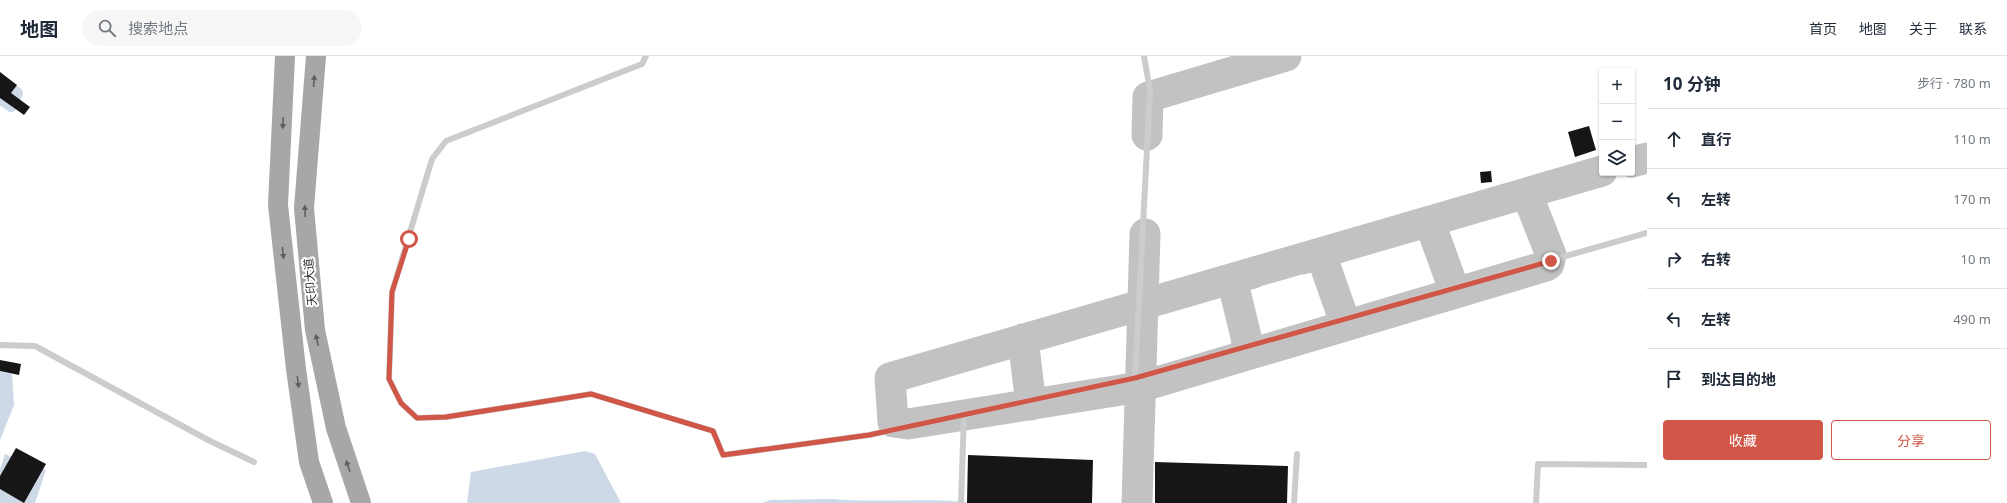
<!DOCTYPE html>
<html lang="zh">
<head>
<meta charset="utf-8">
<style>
  :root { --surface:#fff; --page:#f6f6f7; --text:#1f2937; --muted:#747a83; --line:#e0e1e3; --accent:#d05647 }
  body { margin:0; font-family:"Noto Sans","Noto Sans SC",sans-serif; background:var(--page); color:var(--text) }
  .controls { position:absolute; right:12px; top:12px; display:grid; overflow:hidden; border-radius:4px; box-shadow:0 1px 3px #0004 }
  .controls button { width:36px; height:36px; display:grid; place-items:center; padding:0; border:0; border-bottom:1px solid var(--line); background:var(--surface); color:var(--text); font:20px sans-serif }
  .stop { position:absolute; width:12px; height:12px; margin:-9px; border:3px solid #d05647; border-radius:50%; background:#fff }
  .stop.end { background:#d05647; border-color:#fff; box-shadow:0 1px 4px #0008 }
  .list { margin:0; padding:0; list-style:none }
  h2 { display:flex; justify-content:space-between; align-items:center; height:52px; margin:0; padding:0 16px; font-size:17px }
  h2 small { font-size:13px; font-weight:400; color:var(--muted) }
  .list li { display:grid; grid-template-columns:26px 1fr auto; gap:12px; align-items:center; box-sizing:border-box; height:60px; padding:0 16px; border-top:1px solid var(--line) }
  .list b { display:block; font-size:15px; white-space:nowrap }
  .list em { font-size:13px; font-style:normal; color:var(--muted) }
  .actions { display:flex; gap:8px; padding:12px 16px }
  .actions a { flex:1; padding:9px 0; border:1px solid var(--accent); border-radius:4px; text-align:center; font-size:14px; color:var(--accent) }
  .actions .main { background:var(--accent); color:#fff }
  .icon { flex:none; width:22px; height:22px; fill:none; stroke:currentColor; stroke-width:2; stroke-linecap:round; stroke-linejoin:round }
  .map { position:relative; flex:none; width:1647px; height:447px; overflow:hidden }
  header { display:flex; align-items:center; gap:24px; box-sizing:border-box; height:56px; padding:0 20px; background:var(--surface); border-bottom:1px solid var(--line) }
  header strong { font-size:19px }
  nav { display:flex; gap:22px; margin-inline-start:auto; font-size:14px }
  .search { width:280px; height:36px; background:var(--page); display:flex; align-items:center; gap:10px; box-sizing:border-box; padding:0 14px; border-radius:22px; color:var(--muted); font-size:15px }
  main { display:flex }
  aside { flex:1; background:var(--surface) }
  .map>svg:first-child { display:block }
</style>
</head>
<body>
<header>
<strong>地图</strong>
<div class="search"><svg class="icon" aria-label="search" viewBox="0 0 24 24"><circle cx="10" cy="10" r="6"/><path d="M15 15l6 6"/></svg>搜索地点</div>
<nav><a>首页</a><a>地图</a><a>关于</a><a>联系</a></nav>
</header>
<main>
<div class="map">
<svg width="1647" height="447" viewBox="0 0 1647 447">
  <rect width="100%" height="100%" fill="#fff"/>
  <path fill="#ced9e8" d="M0,315L12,318L14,349L0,384Z
    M585,395L595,398L621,447H467L471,416Z
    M5,398L46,414L35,447H0V413Z
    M832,443C880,447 929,441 977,447H762L770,444Z"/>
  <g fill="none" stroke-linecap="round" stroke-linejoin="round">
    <path stroke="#ced9e8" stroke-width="12" d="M0,26L17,37L11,50L0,42"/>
    <path stroke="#c2c2c2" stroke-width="31" d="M1147,79L1148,41L1286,0
      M1632,106L1647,102
      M1527,138L1551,199L1549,208L1546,210L1140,331L908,368L893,366L890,322C1127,253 1365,186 1602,115
      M1430,167L1452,228L1453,232L1449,239
      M1302,203L1321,198L1342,258V263L1338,272
      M1023,283L1031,349
      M1241,301L1248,289L1232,223L1253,217
      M1137,447L1145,178"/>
  </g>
  <path fill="#161616" d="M0,16L17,29L11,37L30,51L24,59L0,42Z
    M1589,70L1596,94L1575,101L1568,76Z
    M1491,115L1492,126L1481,127L1480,116Z
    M0,304L21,308L19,319L0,315Z
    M16,392L46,408L24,447L0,433V420Z
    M968,399L1093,404L1092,447H967Z
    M1155,406L1288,410L1287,447H1155Z"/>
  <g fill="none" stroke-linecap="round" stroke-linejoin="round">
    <path stroke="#ccc" stroke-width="6" d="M646,0L642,8L446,85L432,103L392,236L389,323L401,347L417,362L446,361L591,338L713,375L723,399L869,379L1135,322L1150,35L1144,0
      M0,289L35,290L208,384L254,406
      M1135,322L1647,177
      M961,447L964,359
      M1294,447L1297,398
      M1536,447L1538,408L1647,409"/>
    <path stroke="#a7a7a7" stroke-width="20" d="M285,0L278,149L296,313L309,406L323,447
      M316,0L304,152L315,274L336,372L361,447"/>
  </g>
  <defs><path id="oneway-solid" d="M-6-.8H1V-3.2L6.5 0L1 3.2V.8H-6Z"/></defs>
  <g fill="#5f5f5f">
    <use href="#oneway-solid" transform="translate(314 25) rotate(-85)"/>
    <use href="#oneway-solid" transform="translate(283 67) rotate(93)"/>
    <use href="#oneway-solid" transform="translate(305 155) rotate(-92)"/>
    <use href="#oneway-solid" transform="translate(283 197) rotate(84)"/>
    <use href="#oneway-solid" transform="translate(317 284) rotate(-102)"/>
    <use href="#oneway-solid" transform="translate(298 326) rotate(82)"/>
    <use href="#oneway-solid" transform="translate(348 410) rotate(-109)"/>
  </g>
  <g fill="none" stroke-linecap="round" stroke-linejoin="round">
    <path stroke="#d05647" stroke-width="5" d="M409,183L392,236L389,323L401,347L417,362L446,361L591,338L713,375L723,399L869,379L1135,322L1551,205"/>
  </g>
  <g text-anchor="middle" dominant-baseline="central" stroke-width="4" stroke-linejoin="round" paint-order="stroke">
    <g font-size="12" fill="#2f2f2f" stroke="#fff">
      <text transform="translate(310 226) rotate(-95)">天印大道</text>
    </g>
  </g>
</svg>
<div class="controls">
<button>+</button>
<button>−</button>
<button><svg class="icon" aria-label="layers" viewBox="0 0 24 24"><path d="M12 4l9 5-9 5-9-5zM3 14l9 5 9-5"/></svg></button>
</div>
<div class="stop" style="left:409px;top:183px"></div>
<div class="stop end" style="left:1551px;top:205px"></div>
</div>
<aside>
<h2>10 分钟<small>步行 · 780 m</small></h2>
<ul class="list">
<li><svg class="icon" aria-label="ahead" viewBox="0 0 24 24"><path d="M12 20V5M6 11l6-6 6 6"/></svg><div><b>直行</b></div><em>110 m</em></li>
<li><svg class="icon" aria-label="left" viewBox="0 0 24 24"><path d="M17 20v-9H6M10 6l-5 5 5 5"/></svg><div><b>左转</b></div><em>170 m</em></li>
<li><svg class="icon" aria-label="right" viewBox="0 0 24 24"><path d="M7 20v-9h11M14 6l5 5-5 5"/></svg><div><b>右转</b></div><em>10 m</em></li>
<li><svg class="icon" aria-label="left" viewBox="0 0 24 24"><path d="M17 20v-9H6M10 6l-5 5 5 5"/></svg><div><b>左转</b></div><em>490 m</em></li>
<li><svg class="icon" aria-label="arrive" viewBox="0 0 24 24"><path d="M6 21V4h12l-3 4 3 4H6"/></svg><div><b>到达目的地</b></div></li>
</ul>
<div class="actions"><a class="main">收藏</a><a>分享</a></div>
</aside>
</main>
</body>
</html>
